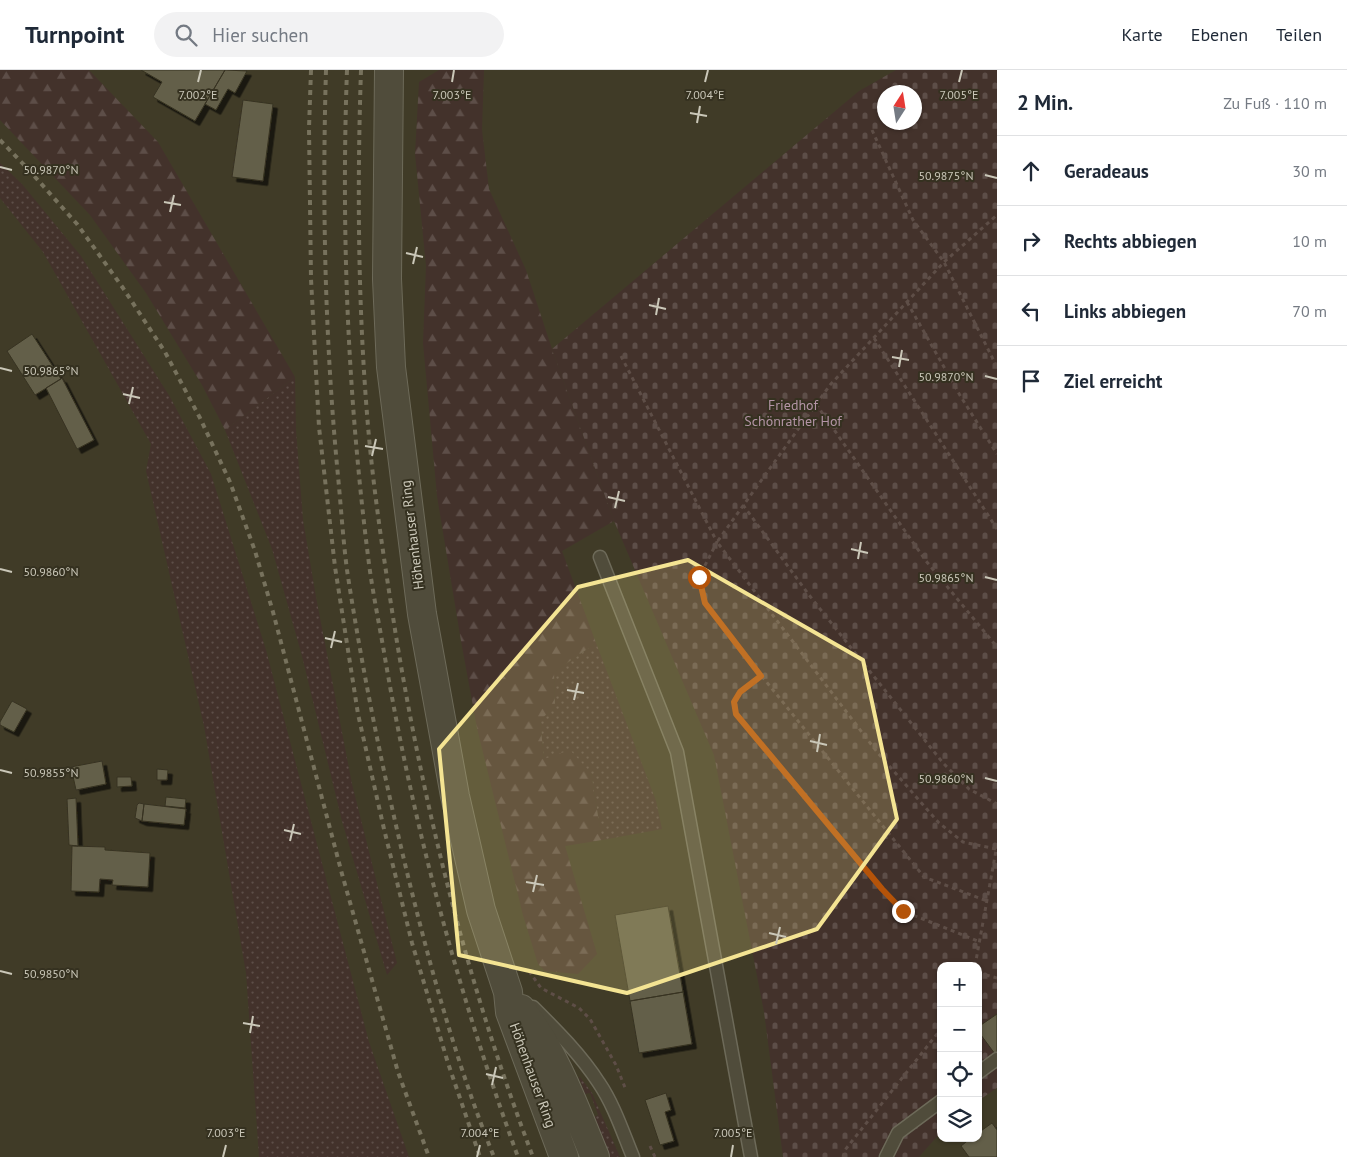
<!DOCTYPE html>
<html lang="de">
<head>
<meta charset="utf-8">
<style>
  :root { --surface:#fff; --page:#f2f2f3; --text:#1f2937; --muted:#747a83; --line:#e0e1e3 }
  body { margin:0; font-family:"PT Sans",sans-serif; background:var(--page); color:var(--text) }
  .controls { position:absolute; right:15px; bottom:15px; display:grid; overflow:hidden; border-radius:10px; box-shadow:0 1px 4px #0004 }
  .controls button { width:45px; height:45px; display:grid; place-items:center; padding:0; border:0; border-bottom:1px solid var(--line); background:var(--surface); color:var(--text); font:25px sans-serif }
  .compass { position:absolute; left:877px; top:15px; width:45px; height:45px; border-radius:50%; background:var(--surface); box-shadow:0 1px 4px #0004; rotate:12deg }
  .stop { position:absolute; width:15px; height:15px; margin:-11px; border:4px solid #b45309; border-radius:50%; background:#fff }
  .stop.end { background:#b45309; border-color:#fff; box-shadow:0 1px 5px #0008 }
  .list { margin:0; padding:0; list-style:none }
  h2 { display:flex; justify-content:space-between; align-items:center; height:65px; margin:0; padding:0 20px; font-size:21px }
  h2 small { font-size:16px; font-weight:400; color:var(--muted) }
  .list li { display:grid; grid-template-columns:32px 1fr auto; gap:15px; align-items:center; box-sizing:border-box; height:70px; padding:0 20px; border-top:1px solid var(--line) }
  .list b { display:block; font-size:19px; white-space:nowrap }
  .list em { font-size:16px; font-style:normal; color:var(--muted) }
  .icon { flex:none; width:28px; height:28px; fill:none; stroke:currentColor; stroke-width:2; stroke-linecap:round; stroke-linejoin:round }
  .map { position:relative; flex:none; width:997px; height:1087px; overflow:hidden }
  header { display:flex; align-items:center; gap:30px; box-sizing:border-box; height:70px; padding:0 25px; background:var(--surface); border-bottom:1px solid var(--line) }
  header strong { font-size:24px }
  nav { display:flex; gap:28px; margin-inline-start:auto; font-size:18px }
  .search { width:350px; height:45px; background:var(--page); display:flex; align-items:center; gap:12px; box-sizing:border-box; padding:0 18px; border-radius:28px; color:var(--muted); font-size:19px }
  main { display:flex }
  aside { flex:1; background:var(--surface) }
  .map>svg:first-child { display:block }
</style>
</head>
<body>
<header>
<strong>Turnpoint</strong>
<div class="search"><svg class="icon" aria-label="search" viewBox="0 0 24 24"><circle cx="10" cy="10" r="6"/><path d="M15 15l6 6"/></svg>Hier suchen</div>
<nav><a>Karte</a><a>Ebenen</a><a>Teilen</a></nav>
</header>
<main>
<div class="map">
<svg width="997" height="1087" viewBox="0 0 997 1087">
  <defs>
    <pattern id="grass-dots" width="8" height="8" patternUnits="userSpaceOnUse" patternTransform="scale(1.25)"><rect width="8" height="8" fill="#43322b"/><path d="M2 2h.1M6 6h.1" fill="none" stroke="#5d4e48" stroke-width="1.8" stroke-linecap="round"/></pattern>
    <pattern id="forest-firs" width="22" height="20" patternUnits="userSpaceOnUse" patternTransform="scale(1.25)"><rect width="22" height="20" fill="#43322b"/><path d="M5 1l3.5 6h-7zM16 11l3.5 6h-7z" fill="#5d4e48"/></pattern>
    <pattern id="cemetery-stones" width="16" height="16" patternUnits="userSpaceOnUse" patternTransform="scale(1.25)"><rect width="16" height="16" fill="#43322b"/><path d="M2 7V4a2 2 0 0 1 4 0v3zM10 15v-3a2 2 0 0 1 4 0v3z" fill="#5d4e48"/></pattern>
    <filter id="shadow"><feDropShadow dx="4.5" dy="4.5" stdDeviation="0" flood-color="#0009"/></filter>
  </defs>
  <rect width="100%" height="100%" fill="#403b27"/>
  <path fill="url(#grass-dots)" d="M0,93L22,114L81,186L170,327L211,404L266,580L369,972L409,1087H259L246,903L204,656L146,401L151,374L43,182L0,128Z
    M295,307L296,360L303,450L316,527L352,714L397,893L387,905L342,751L302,586L272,479L225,360Z
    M596,573L656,731L662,759L602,770L591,703L544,689L540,650L555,637L554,602Z
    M580,1007L592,1023L620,1087H610L594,1047L598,1045L590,1023L585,1024L579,1008Z"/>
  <path fill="url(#forest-firs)" d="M0,0H89L158,72L295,307L225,360L202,315L146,223L90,145L0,50Z
    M439,0H484L482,60L489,119L526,200L552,279L614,451L562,481L596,573L554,602L555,637L540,650L544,689L570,680L591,703L602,770L565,776L597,884L578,904L545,901L538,894L523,845L477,658L461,571L437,426L423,273L426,196L415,84L419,12Z"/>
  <path fill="url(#cemetery-stones)" fill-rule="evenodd" d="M896,0H997V1018L978,1031V896H941V1062L919,1087H783L764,942L714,685L614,451L552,279L859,21ZM884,22H914V52H884Z"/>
  <path fill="#645f48" stroke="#373322" filter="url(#shadow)" d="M141,0H225L195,51L153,27L162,12Z
    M225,0L247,1L235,23L228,19L216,40L205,34Z
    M243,30L273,34L263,111L232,107Z
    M32,264L61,309L35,325L7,281Z
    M62,308L94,370L77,379L46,318Z
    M12,631L27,639L14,662L0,655V652Z
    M102,691L106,714L76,720L71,697Z
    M157,699L168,700L167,710H157Z
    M117,707H131L132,716L117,717Z
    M166,727L186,729L185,738L165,736Z
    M76,728L78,776L69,775L67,729Z
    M139,733L144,734L142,751L135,748L137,735Z
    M144,734L186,739L184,755L142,751Z
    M72,776L105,777V780L150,783L148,817L112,815L113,810L100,809L99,822L71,821Z
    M668,836L683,922L630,931L615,845Z
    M683,922L692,974L639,983L630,931Z
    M997,944V982L995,984L978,961V957Z
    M666,1023L671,1040L665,1042L674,1071L660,1075L645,1030Z
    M992,1053L997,1060V1087H969L961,1076L971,1068H978V1063Z"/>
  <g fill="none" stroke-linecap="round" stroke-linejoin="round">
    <g stroke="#6d6a59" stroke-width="15">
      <path id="service" d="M600,487L677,682L751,1087
        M533,937C556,960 581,985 599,1013C614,1035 623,1063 633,1087
        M978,1003L997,989
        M886,1087L898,1063L941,1031"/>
    </g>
    <g stroke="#6d6a59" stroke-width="30">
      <path id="tertiary" d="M389,0L387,209L391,297L422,544L455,726L481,840L508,922L510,942L564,1087
        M521,939C555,983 574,1036 595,1087"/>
    </g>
    <path stroke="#5e4e47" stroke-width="3" stroke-dasharray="4 4" stroke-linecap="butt" d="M872,60L913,150L944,192L997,297
      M907,232L961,327L997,384
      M874,268L997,459
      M621,286L717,472L699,507L705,533L727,563L924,807L987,831
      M816,334L926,491L997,577
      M743,435L809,525L943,693L969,719L997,734
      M761,606L740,622L734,632L736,644L882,819L903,841L980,872
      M996,779L963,772L939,753L877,682L717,472L830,315L944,192L997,145
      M975,896L997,775
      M529,901L541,918L579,938L590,949L616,995L626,1020
      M978,903L997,908
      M650,1076L655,1087
      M843,1087L845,1080L941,959"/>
    <use href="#service" stroke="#504c3b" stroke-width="12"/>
    <use href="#tertiary" stroke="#504c3b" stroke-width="28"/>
    <path stroke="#77725d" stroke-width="4" stroke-dasharray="5 5" stroke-linecap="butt" d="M311,0L309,58L311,209L319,357L335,497L358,644L384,759L412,873L448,993L480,1087
      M326,0C322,135 325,271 338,406C341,437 343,469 347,500C362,599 382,697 405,794C429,893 456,993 494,1087
      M347,0C341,165 348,330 369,494C373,524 379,553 384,582C413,754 458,923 518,1087
      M361,0C357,118 358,238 368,356C374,426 385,496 396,566C425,743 469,919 533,1087
      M0,70L28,99L77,154L123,218L165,282L200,348L230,412L255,481L273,542L342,804L398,1002L429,1087"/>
  </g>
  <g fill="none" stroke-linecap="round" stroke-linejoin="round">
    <path stroke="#b45309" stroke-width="6" d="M699,507L705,533L761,606L740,622L734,632L736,644L882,819L903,841"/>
  </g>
  <path fill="#f4e493" fill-opacity="0.2" stroke="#f4e493" stroke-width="4" stroke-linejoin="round" d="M688,490L863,590L897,749L817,859L627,923L459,885L439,679L578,517Z"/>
  <path fill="none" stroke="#cac7b8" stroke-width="2" d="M198,12L201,0M452,12L454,0M705,12L708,0M959,12L962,0M690,43L707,46M697,53L700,36M0,97L12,100M985,105L997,108M164,132L181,135M170,142L174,125M406,183L423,187M413,194L417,177M649,235L666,239M656,245L659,228M892,287L909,290M899,297L902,280M0,298L12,301M985,306L997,309M123,324L140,328M129,334L133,317M365,376L383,379M372,386L376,369M608,427L625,431M615,438L619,421M851,479L868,483M858,489L861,472M0,499L12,502M985,507L997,510M325,568L342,572M331,578L335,561M567,620L584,623M574,630L578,613M810,671L827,675M817,682L820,664M0,700L12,703M985,708L997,711M284,760L301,764M290,771L294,754M526,812L544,815M533,822L537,805M769,863L786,867M776,874L780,857M0,901L12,904M243,953L260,956M250,963L253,946M486,1004L503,1008M492,1015L496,997M223,1087L226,1075M477,1087L480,1075M731,1087L733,1075"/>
  <g text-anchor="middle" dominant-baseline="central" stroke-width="4" stroke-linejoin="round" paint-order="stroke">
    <g font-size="14" fill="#b394a5" stroke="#353120">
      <text x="793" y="335">Friedhof<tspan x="793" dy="16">Schönrather Hof</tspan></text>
    </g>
    <g font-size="14" fill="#cac7b8" stroke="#353120">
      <text transform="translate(412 465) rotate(-97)">Höhenhauser Ring</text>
      <text transform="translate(533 1005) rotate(70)">Höhenhauser Ring</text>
    </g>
  </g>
  <g font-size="12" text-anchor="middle" fill="#cac7b8" stroke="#353120" stroke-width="4" stroke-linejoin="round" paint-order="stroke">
    <text x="198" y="29">7.002°E</text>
    <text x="452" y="29">7.003°E</text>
    <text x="705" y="29">7.004°E</text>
    <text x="959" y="29">7.005°E</text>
    <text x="51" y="104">50.9870°N</text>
    <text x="946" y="110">50.9875°N</text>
    <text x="51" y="305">50.9865°N</text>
    <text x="946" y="311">50.9870°N</text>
    <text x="51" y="506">50.9860°N</text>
    <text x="946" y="512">50.9865°N</text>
    <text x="51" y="707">50.9855°N</text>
    <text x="946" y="713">50.9860°N</text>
    <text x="51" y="908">50.9850°N</text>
    <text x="226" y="1067">7.003°E</text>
    <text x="480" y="1067">7.004°E</text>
    <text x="733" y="1067">7.005°E</text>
  </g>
</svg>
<div class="controls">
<button>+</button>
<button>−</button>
<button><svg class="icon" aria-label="locate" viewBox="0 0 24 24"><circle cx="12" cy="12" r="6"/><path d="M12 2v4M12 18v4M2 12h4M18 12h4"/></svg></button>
<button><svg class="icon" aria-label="layers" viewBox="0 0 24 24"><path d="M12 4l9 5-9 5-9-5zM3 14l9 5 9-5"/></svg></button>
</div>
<svg class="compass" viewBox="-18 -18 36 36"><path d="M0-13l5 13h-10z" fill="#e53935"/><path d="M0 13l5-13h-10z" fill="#747a83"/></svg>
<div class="stop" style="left:699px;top:507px"></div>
<div class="stop end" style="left:903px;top:841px"></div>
</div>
<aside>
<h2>2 Min.<small>Zu Fuß · 110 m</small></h2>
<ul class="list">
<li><svg class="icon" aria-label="ahead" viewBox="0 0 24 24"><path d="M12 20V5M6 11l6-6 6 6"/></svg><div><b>Geradeaus</b></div><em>30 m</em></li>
<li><svg class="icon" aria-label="right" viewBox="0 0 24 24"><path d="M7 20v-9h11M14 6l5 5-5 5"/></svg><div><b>Rechts abbiegen</b></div><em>10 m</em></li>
<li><svg class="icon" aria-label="left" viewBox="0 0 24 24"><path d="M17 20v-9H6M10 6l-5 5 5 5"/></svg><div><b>Links abbiegen</b></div><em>70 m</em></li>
<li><svg class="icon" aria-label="arrive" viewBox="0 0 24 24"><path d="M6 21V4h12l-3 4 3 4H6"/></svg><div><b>Ziel erreicht</b></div></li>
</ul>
</aside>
</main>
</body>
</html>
